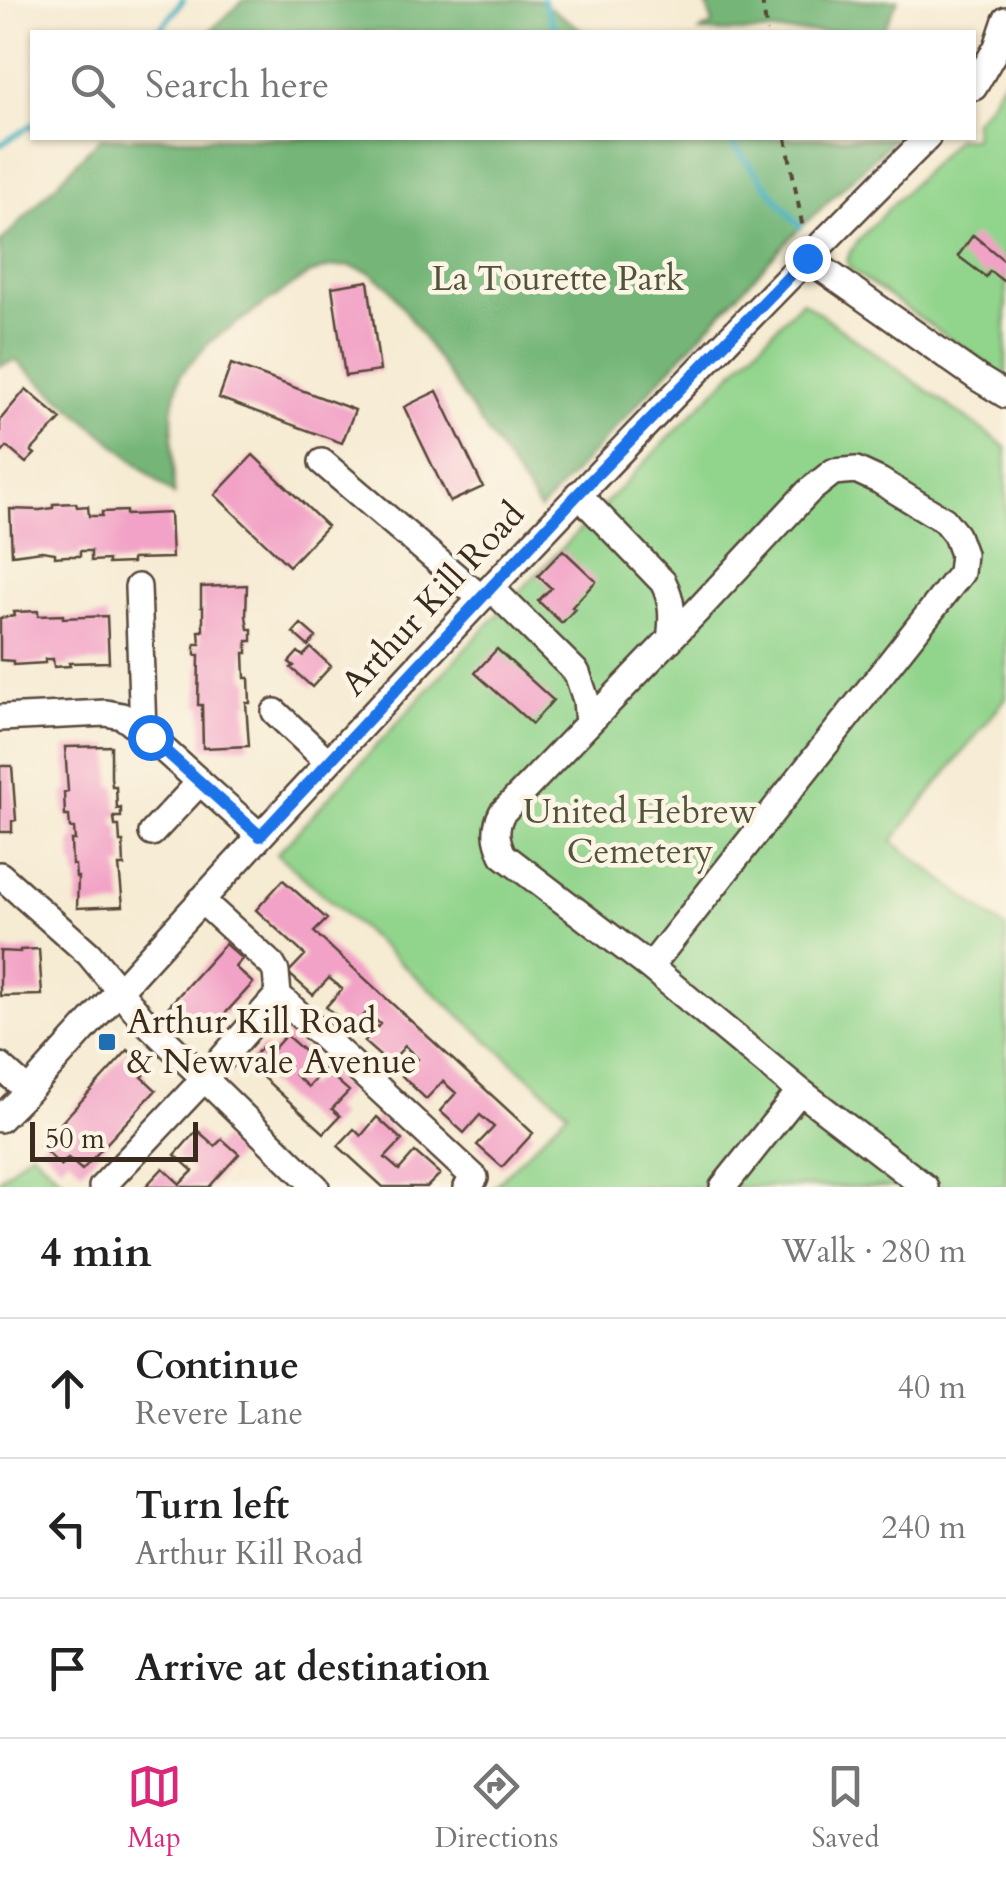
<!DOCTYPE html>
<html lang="en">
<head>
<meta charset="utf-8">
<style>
  :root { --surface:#fff; --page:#f2f2f2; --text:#222; --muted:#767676; --line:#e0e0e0; --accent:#db2777 }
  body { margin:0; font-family:Cardo,serif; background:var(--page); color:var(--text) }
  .scale { position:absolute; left:30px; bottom:25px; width:168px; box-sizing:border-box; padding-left:10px; border:5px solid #3b2a1e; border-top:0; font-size:28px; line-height:35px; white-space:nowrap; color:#3b2a1e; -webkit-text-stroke:8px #fcf5e5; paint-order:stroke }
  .stop { position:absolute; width:30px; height:30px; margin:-22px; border:8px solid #1a73e8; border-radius:50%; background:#fff }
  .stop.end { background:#1a73e8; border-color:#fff; box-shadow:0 2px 10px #0008 }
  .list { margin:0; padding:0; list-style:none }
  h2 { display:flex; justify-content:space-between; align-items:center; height:130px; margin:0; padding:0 40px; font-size:42px }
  h2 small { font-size:32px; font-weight:400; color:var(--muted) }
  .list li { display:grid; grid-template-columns:65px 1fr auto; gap:30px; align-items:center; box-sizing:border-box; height:140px; padding:0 40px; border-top:2px solid var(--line) }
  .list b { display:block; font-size:38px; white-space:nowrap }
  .list p { margin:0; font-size:32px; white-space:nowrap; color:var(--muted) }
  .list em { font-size:32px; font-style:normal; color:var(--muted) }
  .icon { flex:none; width:55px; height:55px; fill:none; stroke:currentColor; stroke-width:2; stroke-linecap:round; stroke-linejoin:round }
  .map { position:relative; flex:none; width:1006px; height:1187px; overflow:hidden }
  .search { position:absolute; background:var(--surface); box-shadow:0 2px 8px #0004; left:30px; right:30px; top:30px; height:110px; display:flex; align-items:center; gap:25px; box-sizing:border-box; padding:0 35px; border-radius:0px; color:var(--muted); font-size:38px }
  .sheet { height:550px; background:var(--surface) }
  nav { display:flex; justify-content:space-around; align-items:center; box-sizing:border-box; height:140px; border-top:2px solid var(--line); background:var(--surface); font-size:28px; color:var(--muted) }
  nav a { display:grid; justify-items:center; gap:5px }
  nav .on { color:var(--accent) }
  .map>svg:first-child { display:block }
</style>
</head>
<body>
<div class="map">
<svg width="1006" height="1187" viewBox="0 0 1006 1187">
  <rect width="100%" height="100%" fill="#fcf5e5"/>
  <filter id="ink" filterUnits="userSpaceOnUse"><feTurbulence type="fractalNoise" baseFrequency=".01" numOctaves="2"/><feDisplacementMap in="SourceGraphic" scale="20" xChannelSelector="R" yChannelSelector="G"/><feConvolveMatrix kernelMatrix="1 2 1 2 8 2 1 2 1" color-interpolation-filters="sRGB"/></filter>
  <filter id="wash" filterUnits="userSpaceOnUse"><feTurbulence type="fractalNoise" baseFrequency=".0048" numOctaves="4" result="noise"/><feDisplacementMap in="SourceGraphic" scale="40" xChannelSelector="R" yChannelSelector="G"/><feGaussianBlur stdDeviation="2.25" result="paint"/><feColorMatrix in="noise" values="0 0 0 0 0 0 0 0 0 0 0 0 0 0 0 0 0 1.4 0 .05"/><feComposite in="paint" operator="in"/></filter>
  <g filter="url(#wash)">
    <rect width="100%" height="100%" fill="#f6ebd3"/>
    <path fill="#91d48c" stroke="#667f55" stroke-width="2.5" d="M1006,76V378L850,269L847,262L850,252L863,235L957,138H974V120L987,106Z
      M802,301L1006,447V698L892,841L1006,929V1187H494L568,1111L277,854L492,620Z
      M31,1151L70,1187H0V1179Z"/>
    <path fill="#74b678" stroke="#58704b" stroke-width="2.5" d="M244,0H539L585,32H209Z
      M705,0H898L882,32H698L713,24Z
      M100,138H895L791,237L540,510L388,286L369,272L350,266L330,267L309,274L212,340L180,375L172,410L174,495L15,360L0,366V243Z"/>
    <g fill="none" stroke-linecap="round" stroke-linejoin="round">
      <path stroke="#3fadbc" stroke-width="6" d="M543,0L556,32
        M158,32L183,0
        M728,138L800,227
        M0,145L32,125"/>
    </g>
    <g id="blocks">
      <path fill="#f2a2c6" d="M973,235L1006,262V278L1003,281L990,271L986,277L958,256Z
        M368,281L380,371L345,376L332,287Z
        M231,364L355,410L342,443L219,398Z
        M26,389L61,419L31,451L35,454L26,463L7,447L0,455V420Z
        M437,391L483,487L450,502L404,407Z
        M253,455L327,526L289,566L215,495Z
        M76,503L77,507L88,506L89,516H102V512L126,511V515L170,513L172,558L132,559V563L108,564V560L91,561V551H80V556H67L55,557V553L42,551L12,555L10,509L40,510L53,508V504Z
        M563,550L596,581L572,607L575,609L562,623L538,601L551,588L538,576Z
        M247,585L246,616L248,629H252V641H247V653H244L245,678H249L250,703H246L249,746L203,748L202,705H198L199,655H195V644H200L199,631H203V607H201V587Z
        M38,611V616L63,615V618L107,616L109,662L69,663L70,666L54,667L53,659H45V663L13,665V661L0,660V618L15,616L14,612Z
        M301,624L316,637L308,646L293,633Z
        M311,648L331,666L312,687L291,668L294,666L289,662L298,652L303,656Z
        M497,649L553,700L532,724L475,673Z
        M111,746V777L112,786H116L117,809L121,808V817H114L115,826H119L120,842H123L124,866H119L123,906L77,908L78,877H76L75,865H72L71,840H75L74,828H70L69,816H65L64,792L68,791L65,747Z
        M0,766H12L16,820L12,821V832H0Z
        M283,880L327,919L314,932L533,1133L502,1167L477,1145L494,1127L480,1115L464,1133L440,1111L456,1093L448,1086L443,1081L426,1099L402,1076L418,1059L405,1046L389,1064L364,1042L380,1024L367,1012L351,1029L326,1007L342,989L329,978L313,995L288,973L305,955L256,910Z
        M225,944L242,959L235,967L253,983L210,1030L192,1014L186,1021L169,1006Z
        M39,949L42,995L0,996V951L20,952V950Z
        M286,1035L311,1057L295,1075L308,1087L324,1069L349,1091L332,1109L340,1116L324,1133L247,1063L263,1046L270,1053Z
        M128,1050L149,1070L142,1077L156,1090L82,1170L68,1158L61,1166L40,1146Z
        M377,1117L402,1140L385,1158L399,1170L415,1152L440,1174L427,1187H383L338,1146L354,1129L361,1136Z
        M197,1130L215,1146L222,1139L239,1154L209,1187H145L163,1168L180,1184L193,1171L175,1155Z"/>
    </g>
  </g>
  <g filter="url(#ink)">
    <use href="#blocks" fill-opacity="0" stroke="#574739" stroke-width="2.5"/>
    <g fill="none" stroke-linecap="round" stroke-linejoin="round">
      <g stroke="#574739" stroke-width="30">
        <path id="minor" d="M974,87L997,47L1006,20
          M807,258L978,378L1006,395
          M322,462L481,598
          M578,494L663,582C673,601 673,618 670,640
          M138,587L143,731
          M491,588L577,673L586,700L588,724
          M275,712L328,762
          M0,718L106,713L122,716L143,731L260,836
          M152,833L200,782
          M0,875L89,954L142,1018L316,1187
          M201,900L272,965L276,972L278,995
          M650,967L961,573L963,554L956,535L944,520L880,481L856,470L833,472L808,492L696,612L502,813C494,829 496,839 503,855L650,967L800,1091L925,1187
          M0,1066L28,1091
          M0,1119L28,1091C321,767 618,446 927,138
          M102,1187L204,1079L278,995L475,1178L467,1187
          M723,1187L800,1091"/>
      </g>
      <path stroke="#574739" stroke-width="4" stroke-dasharray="8 8" stroke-linecap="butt" d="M762,0L767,32
        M786,138L803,229"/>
      <use href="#minor" stroke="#fff" stroke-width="25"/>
    </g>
  </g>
  <g fill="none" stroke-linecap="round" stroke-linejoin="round" filter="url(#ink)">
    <path stroke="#1a73e8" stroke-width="12" d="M150,737L260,836L578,494L807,258"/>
  </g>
  <rect fill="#1f6fb2" stroke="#fcf5e5" stroke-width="4" x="97" y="1032" width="20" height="20" rx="5"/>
  <g text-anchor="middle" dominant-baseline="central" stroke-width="9" stroke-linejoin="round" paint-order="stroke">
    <g font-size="35" fill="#50543a" stroke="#fcf5e5">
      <text x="558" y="279">La Tourette Park</text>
      <text x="640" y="812">United Hebrew<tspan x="640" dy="40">Cemetery</tspan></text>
    </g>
    <g font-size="35" fill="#3b2a1e" stroke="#fcf5e5">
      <text transform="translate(433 599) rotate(-47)">Arthur Kill Road</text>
    </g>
    <g font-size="35" fill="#3b2a1e" stroke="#fcf5e5" text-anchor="start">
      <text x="127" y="1022">Arthur Kill Road<tspan x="127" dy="40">&amp; Newvale Avenue</tspan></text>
    </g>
  </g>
</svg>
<div class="scale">50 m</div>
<div class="stop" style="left:150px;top:737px"></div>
<div class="stop end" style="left:807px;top:258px"></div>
<div class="search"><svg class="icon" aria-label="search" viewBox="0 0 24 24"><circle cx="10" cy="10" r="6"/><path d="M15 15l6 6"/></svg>Search here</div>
</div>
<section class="sheet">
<h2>4 min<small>Walk · 280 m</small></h2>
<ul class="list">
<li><svg class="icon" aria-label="ahead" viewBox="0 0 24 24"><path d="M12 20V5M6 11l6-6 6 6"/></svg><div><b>Continue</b><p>Revere Lane</p></div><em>40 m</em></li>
<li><svg class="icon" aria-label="left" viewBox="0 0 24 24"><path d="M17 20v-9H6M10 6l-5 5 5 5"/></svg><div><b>Turn left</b><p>Arthur Kill Road</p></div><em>240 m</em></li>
<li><svg class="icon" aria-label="arrive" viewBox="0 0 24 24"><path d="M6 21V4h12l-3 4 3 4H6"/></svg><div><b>Arrive at destination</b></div></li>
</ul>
</section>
<nav>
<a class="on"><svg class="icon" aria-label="map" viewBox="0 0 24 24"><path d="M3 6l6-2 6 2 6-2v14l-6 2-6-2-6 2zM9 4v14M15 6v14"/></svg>Map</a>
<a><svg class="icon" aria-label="directions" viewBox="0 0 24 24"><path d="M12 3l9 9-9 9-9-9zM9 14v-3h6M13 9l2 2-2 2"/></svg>Directions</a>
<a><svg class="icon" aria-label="saved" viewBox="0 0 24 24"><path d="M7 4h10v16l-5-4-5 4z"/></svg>Saved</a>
</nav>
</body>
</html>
